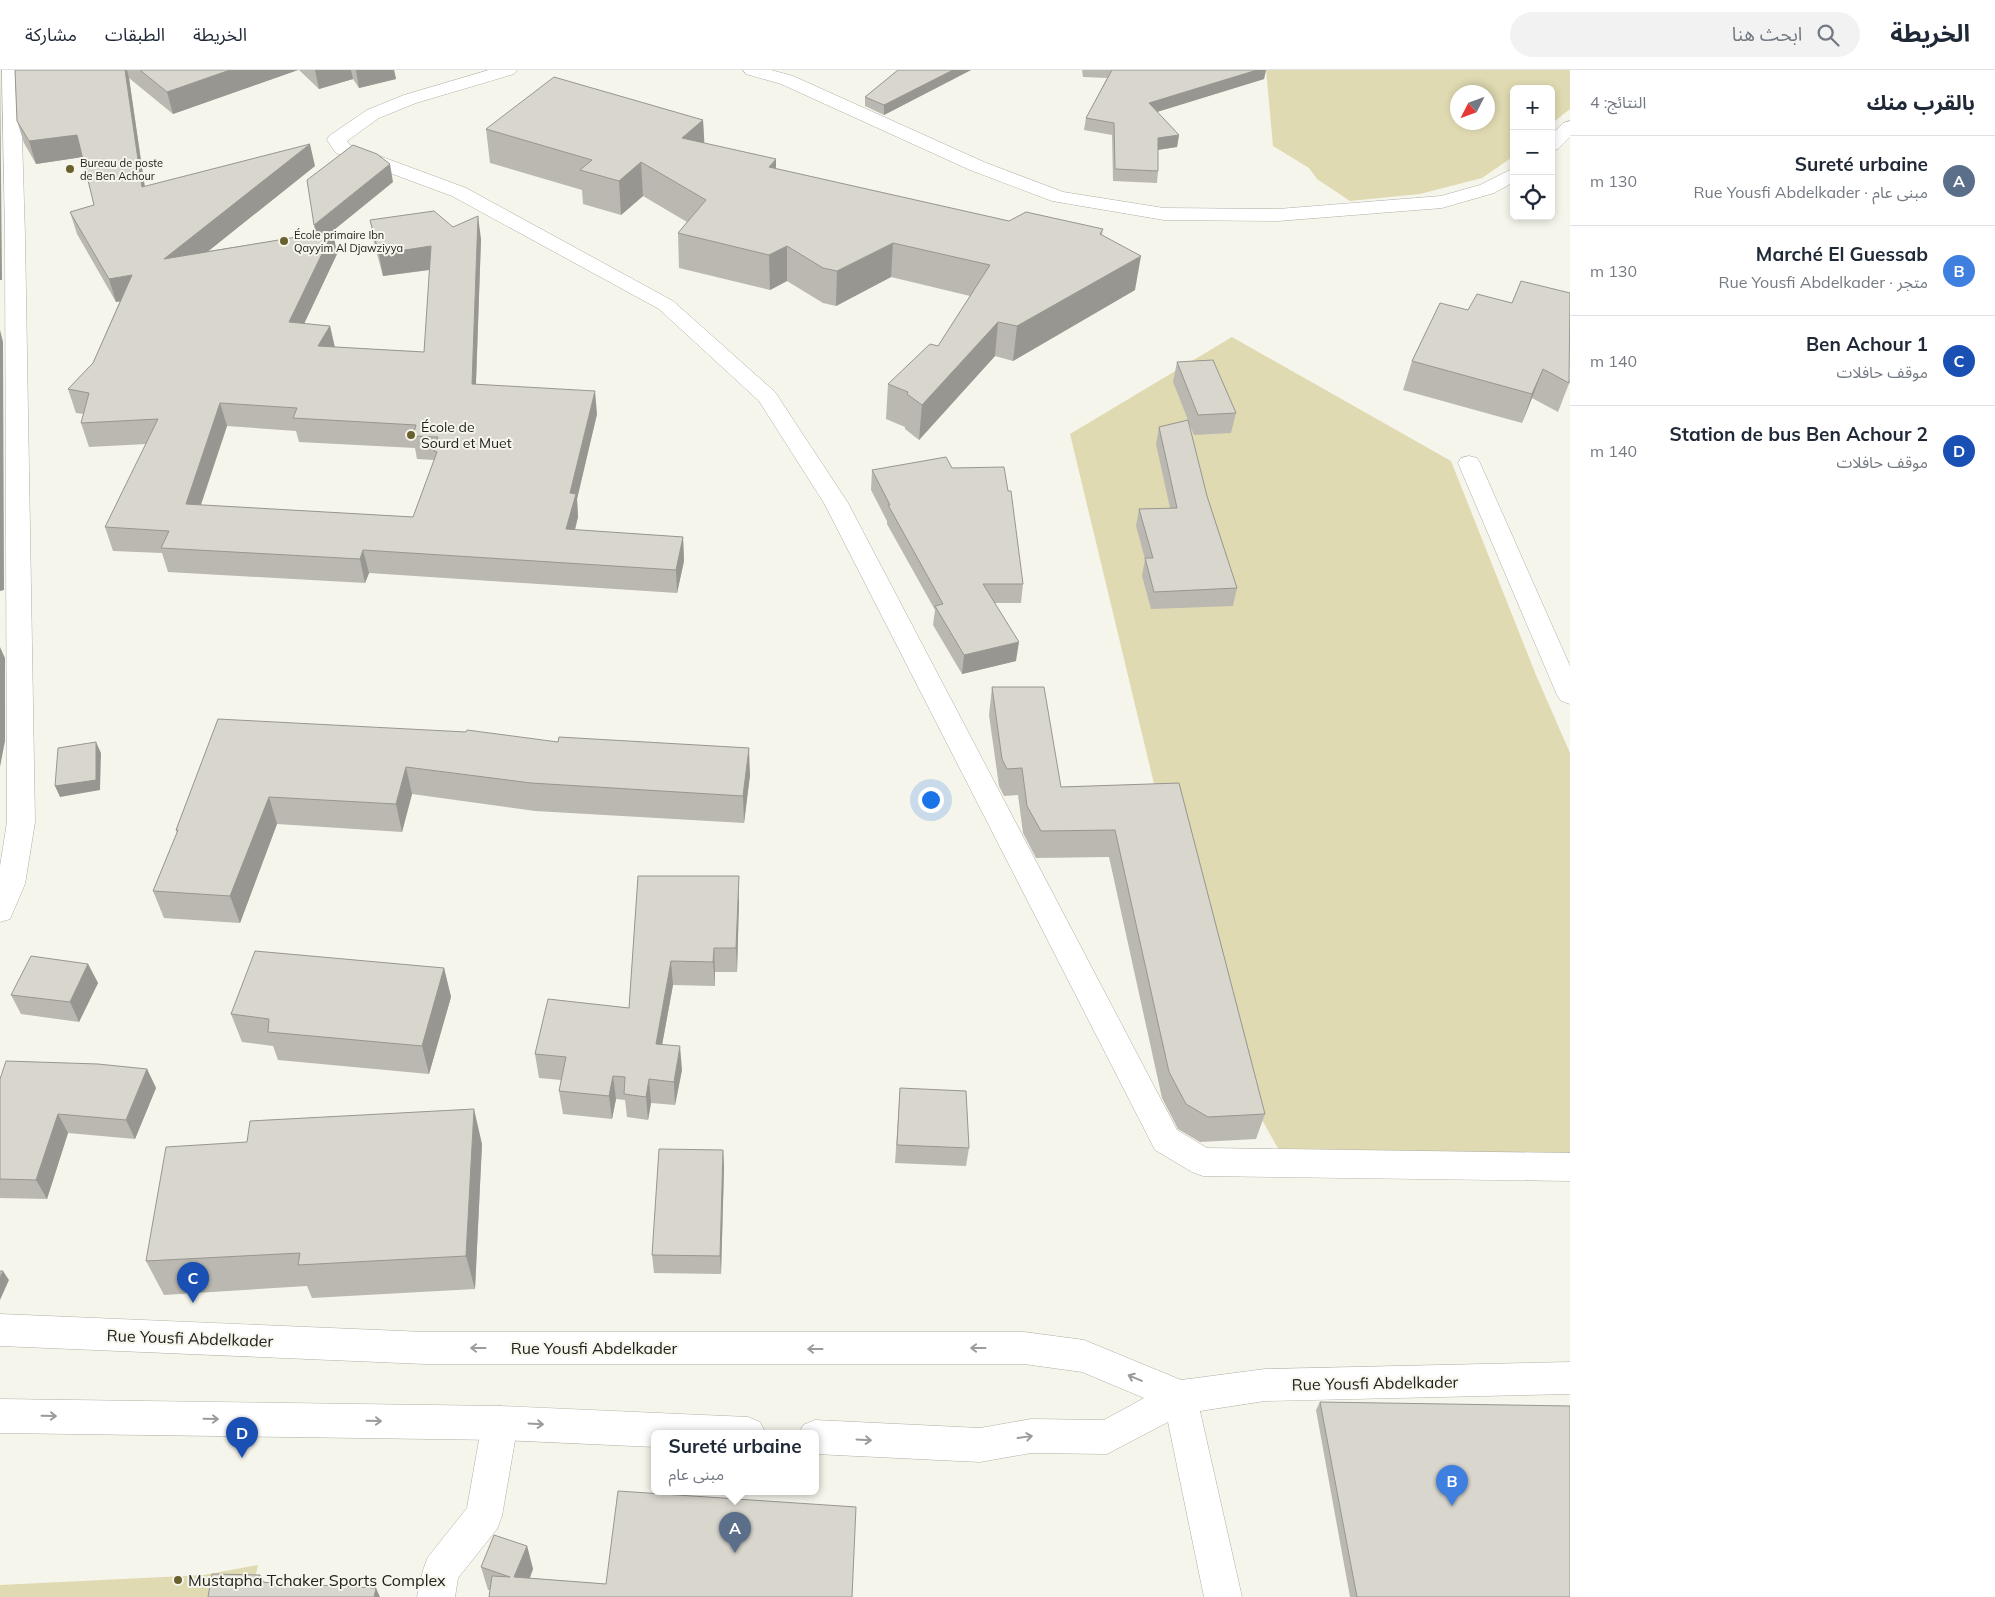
<!DOCTYPE html>
<html lang="ar">
<head>
<meta charset="utf-8">
<style>
  :root { --surface:#fff; --page:#f2f2f3; --text:#1f2937; --muted:#747a83; --line:#e0e1e3; --accent:#68602d }
  body { margin:0; font-family:Mulish,"Noto Sans Arabic",sans-serif; background:var(--page); color:var(--text); direction:rtl }
  .controls { position:absolute; right:15px; top:15px; display:grid; overflow:hidden; border-radius:8px; box-shadow:0 2px 8px #0003 }
  .controls button { width:45px; height:45px; display:grid; place-items:center; padding:0; border:0; border-bottom:1px solid var(--line); background:var(--surface); color:var(--text); font:25px sans-serif }
  .compass { position:absolute; left:1450px; top:15px; width:45px; height:45px; border-radius:50%; background:var(--surface); box-shadow:0 2px 8px #0003; rotate:228deg }
  .you { position:absolute; left:930px; top:729px; width:18px; height:18px; margin:-12px; border:4px solid #fff; border-radius:50%; background:#1a73e8; box-shadow:0 0 0 8px #1a73e833 }
  .badge { display:grid; place-items:center; width:32px; height:32px; border-radius:50%; background:var(--accent); color:#fff; font-size:16px; font-weight:700 }
  .pin { position:absolute; translate:-50% -41px; filter:drop-shadow(0 1px 2px #0008) }
  .pin::after { content:''; position:absolute; top:26px; width:18px; height:15px; background:inherit; clip-path:polygon(0 0,100% 0,50% 100%) }
  .popup { position:absolute; left:651px; top:1360px; width:168px; height:65px; box-sizing:border-box; display:grid; place-content:center; border-radius:8px; background:var(--surface); filter:drop-shadow(0 1px 4px #0005); font-size:16px; white-space:nowrap; color:var(--muted) }
  .popup b { font-size:19px; color:var(--text) }
  .popup::after { content:''; position:absolute; left:50%; top:100%; margin-left:-10px; border:10px solid transparent; border-top-color:var(--surface) }
  .list { margin:0; padding:0; list-style:none }
  h2 { display:flex; justify-content:space-between; align-items:center; height:65px; margin:0; padding:0 20px; font-size:21px }
  h2 small { font-size:16px; font-weight:400; color:var(--muted) }
  .list li { display:grid; grid-template-columns:32px 1fr auto; gap:15px; align-items:center; box-sizing:border-box; height:90px; padding:0 20px; border-top:1px solid var(--line) }
  .list b { display:block; font-size:19px; white-space:nowrap }
  .list p { margin:0; font-size:16px; white-space:nowrap; color:var(--muted) }
  .list em { font-size:16px; font-style:normal; color:var(--muted) }
  .icon { flex:none; width:28px; height:28px; fill:none; stroke:currentColor; stroke-width:2; stroke-linecap:round; stroke-linejoin:round }
  .map { position:relative; flex:none; width:1570px; height:1527px; overflow:hidden; direction:ltr }
  header { display:flex; align-items:center; gap:30px; box-sizing:border-box; height:70px; padding:0 25px; background:var(--surface); border-bottom:1px solid var(--line) }
  header strong { font-size:24px }
  nav { display:flex; gap:28px; margin-inline-start:auto; font-size:18px }
  .search { width:350px; height:45px; background:var(--page); display:flex; align-items:center; gap:12px; box-sizing:border-box; padding:0 18px; border-radius:28px; color:var(--muted); font-size:19px }
  main { display:flex }
  aside { flex:1; background:var(--surface) }
  .map>svg:first-child { display:block }
</style>
</head>
<body>
<header>
<strong>الخريطة</strong>
<div class="search"><svg class="icon" aria-label="search" viewBox="0 0 24 24"><circle cx="10" cy="10" r="6"/><path d="M15 15l6 6"/></svg>ابحث هنا</div>
<nav><a>الخريطة</a><a>الطبقات</a><a>مشاركة</a></nav>
</header>
<main>
<aside>
<h2>بالقرب منك<small>النتائج: 4</small></h2>
<ul class="list">
<li><span class="badge" style="background:#5c6f8a">A</span><div><b>Sureté urbaine</b><p>مبنى عام · Rue Yousfi Abdelkader</p></div><em>130 m</em></li>
<li><span class="badge" style="background:#3f7fe0">B</span><div><b>Marché El Guessab</b><p>متجر · Rue Yousfi Abdelkader</p></div><em>130 m</em></li>
<li><span class="badge" style="background:#1a4fb4">C</span><div><b>Ben Achour 1</b><p>موقف حافلات</p></div><em>140 m</em></li>
<li><span class="badge" style="background:#1a4fb4">D</span><div><b>Station de bus Ben Achour 2</b><p>موقف حافلات</p></div><em>140 m</em></li>
</ul>
</aside>
<div class="map">
<svg width="1570" height="1527" viewBox="0 0 1570 1527">
  <rect width="100%" height="100%" fill="#f6f5eb"/>
  <path fill="#e0dab2" fill-rule="evenodd" d="M1266,0H1570V39L1551,54V19H1514V86L1482,108L1420,124L1350,131L1317,109L1309,98L1273,76ZM1458,22H1488V52H1458Z
    M1232,267L1451,391L1536,605L1570,683V1084L1280,1082L1214,964L1070,364Z
    M258,1495L251,1527H0V1515L204,1505Z"/>
  <g fill="none" stroke-linecap="round" stroke-linejoin="round">
    <g stroke="#b0afa5" stroke-width="1">
      <path id="minor" d="M2,0H20L25,167L35,752L25,814L10,849L0,852V796L7,752L5,167Z
        M489,0H517L514,4L416,33L379,48L347,71L350,75L466,118L673,231L775,322L848,433L1177,1060L1207,1078L1570,1083V1111L1203,1106L1192,1102L1155,1080L824,433L759,331L659,239L452,126L336,83L327,70L329,66L367,40L404,25Z
        M743,0H771L793,6L984,92L1063,122L1164,138L1278,139L1441,126L1480,115L1514,98V112L1494,123L1442,138L1278,151L1164,150L1052,131L970,100L781,14L746,4Z
        M1570,51V67L1558,79L1551,81V65L1563,53Z
        M1469,386L1477,388L1480,393L1570,596V634L1561,631L1557,625L1458,393L1461,388Z
        M500,1336L512,1341L518,1353L502,1446L497,1459L458,1508L455,1527H417L423,1500L428,1487L467,1438L482,1353L488,1341Z"/>
    </g>
    <g stroke="#b0afa5" stroke-width="1">
      <path id="major" d="M0,1244L425,1262H1024L1084,1270L1181,1310L1265,1299L1570,1292V1324L1265,1331L1200,1341L1242,1527H1204L1168,1352L1107,1384L1031,1383L980,1392L815,1384V1364H799L803,1355L815,1350L980,1358L1031,1349L1104,1350L1144,1328L1082,1302L1024,1294H425L0,1276Z
        M0,1329L500,1336L748,1347L760,1352L766,1364H655V1377L500,1370L0,1363Z"/>
    </g>
    <use href="#minor" fill="#fff" fill-rule="evenodd"/>
    <use href="#major" fill="#fff" fill-rule="evenodd"/>
  </g>
  <path fill="#bab8b0" fill-rule="evenodd" d="M15,0H298L173,44L129,8L145,117L315,96L208,181L316,164L393,112L332,161L337,184L304,254L330,256L335,277L424,282L430,200L383,206L374,173L370,150L453,157L481,169L476,315L597,344L577,429L578,447L575,460L683,467L684,491L677,523L369,503L365,513L168,502L162,483L113,481L105,457L146,374L89,377L81,353L84,344L76,343L68,319L93,293L120,231L116,232L77,164L70,142L94,135L82,87L36,94L24,73L17,51ZM227,356L296,361L299,372L415,378L417,389L434,390L413,447L201,435Z
    M299,0H394L396,9L359,18L353,9L319,19Z
    M898,0H971L884,45L865,36V27Z
    M1082,0H1266L1264,9L1157,42L1179,65L1177,77L1158,80V101L1157,113L1113,111L1112,65L1084,60L1086,48L1107,8L1083,7Z
    M703,50L704,73L776,99L1009,151L1103,159L1102,165L1135,220L1013,291L995,286L919,370L905,359V357L886,349L888,314L938,276L970,226L891,207L836,236L823,233L787,211L770,220L679,198L678,163L687,152L643,126L621,145L583,134L582,120L490,93L486,59Z
    M1440,233L1570,311L1558,342L1532,328L1522,353L1403,320L1412,291Z
    M1177,292L1236,343L1231,363L1194,365L1188,351L1207,426L1237,518L1233,536L1151,539L1142,506L1145,489L1136,456L1139,439L1170,438L1156,374L1159,357L1188,350L1173,312Z
    M952,398L1023,514L1021,533H995L1016,591L962,604L933,555L935,540L887,454V451L871,420L872,400Z
    M992,617L1061,717L1179,713L1265,1044L1256,1069L1200,1072L1178,1059L1162,1028L1109,787L1036,788L1023,763L1018,725L1004,726L999,716L989,645Z
    M218,649L750,705L744,753L535,741L412,724L402,762L277,754L240,853L164,848L153,821L177,763L176,760Z
    M638,806L739,831L737,902H715V916L673,915L662,975L682,1000L675,1035L651,1033L648,1050L627,1047L625,1030L616,1029L612,1049L563,1044L559,1021L561,1010L539,1008L535,984L629,938Z
    M88,894L98,913L79,952L21,944L11,925Z
    M444,898L451,927L429,1004L278,990L273,976L242,972L231,944Z
    M147,999L156,1018L135,1069L68,1063L47,1129L0,1128V1009Z
    M900,1018L969,1078L966,1096L895,1093Z
    M482,1074L475,1219L312,1228L307,1216L164,1225L146,1191Z
    M723,1080L724,1098L721,1204L654,1203L652,1185Z
    M1320,1332L1570,1527H1350L1316,1340Z
    M527,1476L533,1499L530,1508L606,1514L852,1527L488,1520L481,1497Z"/>
  <path fill="#979690" d="M0,0L2,210H0Z
    M125,0H127L129,8L148,140L142,117Z
    M230,0H298L173,44L167,22Z
    M315,0H351L353,9L319,19Z
    M356,0H394L396,9L359,18Z
    M953,0H971L884,45V35Z
    M1257,0H1266L1264,9L1147,45L1149,33Z
    M703,50L705,83L682,68Z
    M77,65L83,87L36,94L29,71Z
    M1179,65L1177,77L1156,80L1158,68Z
    M310,74L315,96L171,211L164,189Z
    M776,89V122L769,97Z
    M641,92L643,126L621,145L619,111Z
    M390,94L393,112L318,173L314,155Z
    M478,146L481,169L475,338L472,314Z
    M333,161L337,184L294,275L289,252Z
    M893,173L891,207L836,236L837,201Z
    M431,176L435,199L383,206L379,184Z
    M787,176V211L770,220L769,185Z
    M1141,186L1135,220L1013,291L1017,256Z
    M132,205L139,228L116,232L109,209Z
    M998,252L995,286L919,370L922,335Z
    M330,256L335,279L318,276Z
    M0,260L3,272L4,520L0,521Z
    M1543,299L1532,328L1522,353L1532,324Z
    M595,321L597,344L577,429L578,447L569,482L566,459L570,423Z
    M220,333L227,356L193,458L186,434Z
    M683,467L684,491L677,523L676,500Z
    M363,480L369,503L365,513L360,489Z
    M1019,572L1016,591L962,604L964,585Z
    M0,577L5,588V671L0,697Z
    M96,672L101,683L100,720L60,727L55,716Z
    M749,678L750,705L744,753L743,726Z
    M406,697L412,724L402,762L396,734Z
    M269,727L277,754L240,853L230,826Z
    M739,806V831L737,902L736,878Z
    M714,878L715,902V916L713,892Z
    M671,891L673,915L658,997L656,974Z
    M88,894L98,913L79,952L70,932Z
    M444,898L451,927L429,1004L422,976Z
    M680,976L682,1000L675,1035L674,1012Z
    M147,999L156,1018L135,1069L126,1050Z
    M613,1006L616,1029L612,1049L609,1026Z
    M649,1009L651,1033L648,1050L646,1027Z
    M474,1039L482,1074L475,1219L466,1186Z
    M58,1044L68,1063L47,1129L36,1110Z
    M723,1080L724,1098L721,1204L720,1186Z
    M3,1201L9,1210L0,1230V1208Z
    M527,1476L533,1499L522,1527L514,1507Z
    M260,1505L268,1518L258,1512Z
    M376,1518L380,1527H374Z"/>
  <path fill="#d8d6cd" stroke="#979690" fill-rule="evenodd" d="M15,0H125L142,117L310,74L164,189L333,161L289,252L330,256L318,276L424,282L431,176L379,184L370,150L434,141L453,157L478,146L472,314L595,321L570,423L576,424L566,459L683,467L676,500L363,480L360,489L161,478L169,461L105,457L158,349L81,353L89,323L68,319L93,293L132,205L109,209L70,142L94,135L77,65L29,71L17,51ZM220,333L297,338L293,348L416,355L413,366L438,367L434,381L437,382L413,447L186,434Z
    M140,0H230L167,22Z
    M898,0H953L884,35L865,27Z
    M1112,0H1257L1149,33L1179,65L1158,68V101L1115,99L1114,53L1086,48Z
    M554,7L703,50L682,68L776,89L769,97L1009,151L1026,142L1103,159L1100,164L1141,186L1017,256L998,252L922,335L907,324L908,322L888,314L930,274L938,276L990,195L893,173L837,201L823,198L787,176L769,185L678,163L706,130L641,92L619,111L580,100L592,90L486,59Z
    M353,75L377,84L390,94L314,155L307,110Z
    M1521,211L1570,223L1569,313L1543,299L1532,324L1412,291L1440,233L1468,240L1477,224L1512,233Z
    M1213,290L1236,343L1198,345L1177,292Z
    M1188,350L1207,426L1237,518L1154,522L1145,488H1153L1139,439L1177,438L1159,357Z
    M946,387L952,398L1004,397L1008,421H1011L1023,514H983L1019,572L964,585L935,536L943,534L888,435H890L872,400Z
    M992,617H1044L1061,717L1179,713L1265,1044L1208,1047L1186,1034L1169,1002L1115,760L1041,761L1027,736L1022,698L1007,699L1002,689Z
    M218,649L466,662L467,660L558,672L559,667L749,678L743,726L531,713L406,697L396,734L269,727L230,826L153,821L178,760H176Z
    M96,672V710L55,716L58,678Z
    M638,806H739L736,878H714L713,892L671,891L656,974L680,976L674,1012L649,1009L646,1027L624,1024L625,1007L613,1006L609,1026L559,1021L566,987L535,984L548,929L629,938Z
    M255,881L444,898L422,976L268,962L269,949L231,944Z
    M31,886L88,894L70,932L11,925Z
    M6,991L98,994L147,999L126,1050L58,1044L36,1110L0,1109V1009Z
    M900,1018L966,1021L969,1078L897,1075Z
    M474,1039L466,1186L298,1195L300,1183L146,1191L166,1077L247,1072L250,1051Z
    M659,1079L723,1080L720,1186L652,1185Z
    M0,1201H3L0,1208Z
    M1320,1332L1570,1336V1527H1357Z
    M618,1421L856,1437L852,1527H489L492,1506L510,1507L481,1497L494,1465L527,1476L514,1507L606,1514Z
    M212,1504L260,1505L258,1512L376,1518L374,1527H208Z"/>
  <defs><path id="oneway-shaft" d="M-6 0H5M1.5-3L5.5 0L1.5 3" fill="none" stroke-width="1.6" stroke-linecap="round" stroke-linejoin="round" transform="scale(1.25)"/></defs>
  <g stroke="#9c9b9a">
    <use href="#oneway-shaft" transform="translate(478 1278) rotate(-180)"/>
    <use href="#oneway-shaft" transform="translate(978 1278) rotate(180)"/>
    <use href="#oneway-shaft" transform="translate(815 1279) rotate(-180)"/>
    <use href="#oneway-shaft" transform="translate(1135 1308) rotate(-157)"/>
    <use href="#oneway-shaft" transform="translate(49 1346) rotate(1)"/>
    <use href="#oneway-shaft" transform="translate(211 1349) rotate(1)"/>
    <use href="#oneway-shaft" transform="translate(374 1351) rotate(1)"/>
    <use href="#oneway-shaft" transform="translate(536 1354) rotate(3)"/>
    <use href="#oneway-shaft" transform="translate(1025 1367) rotate(-8)"/>
    <use href="#oneway-shaft" transform="translate(864 1370) rotate(3)"/>
  </g>
  <g fill="#68602d" stroke="#f6f5eb" stroke-width="2">
    <circle cx="70" cy="99" r="5"/>
    <circle cx="284" cy="171" r="5"/>
    <circle cx="411" cy="365" r="5"/>
    <circle cx="178" cy="1510" r="5"/>
  </g>
  <g text-anchor="middle" dominant-baseline="central" stroke-width="4" stroke-linejoin="round" paint-order="stroke">
    <g font-size="11" fill="#22211e" stroke="#f6f5eb" text-anchor="start">
      <text x="80" y="93">Bureau de poste<tspan x="80" dy="13">de Ben Achour</tspan></text>
      <text x="294" y="165">École primaire Ibn<tspan x="294" dy="13">Qayyim Al Djawziyya</tspan></text>
    </g>
    <g font-size="14" fill="#22211e" stroke="#f6f5eb" text-anchor="start">
      <text x="421" y="357">École de<tspan x="421" dy="16">Sourd et Muet</tspan></text>
    </g>
    <g font-size="16" fill="#22211e" stroke="#f6f5eb">
      <text transform="translate(190 1268) rotate(2)">Rue Yousfi Abdelkader</text>
      <text x="594" y="1278">Rue Yousfi Abdelkader</text>
      <text transform="translate(1375 1313) rotate(-1)">Rue Yousfi Abdelkader</text>
    </g>
    <g font-size="16" fill="#22211e" stroke="#f6f5eb" text-anchor="start">
      <text x="188" y="1510">Mustapha Tchaker Sports Complex</text>
    </g>
  </g>
</svg>
<div class="controls">
<button>+</button>
<button>−</button>
<button><svg class="icon" aria-label="locate" viewBox="0 0 24 24"><circle cx="12" cy="12" r="6"/><path d="M12 2v4M12 18v4M2 12h4M18 12h4"/></svg></button>
</div>
<svg class="compass" viewBox="-18 -18 36 36"><path d="M0-13l5 13h-10z" fill="#e53935"/><path d="M0 13l5-13h-10z" fill="#747a83"/></svg>
<div class="you"></div>
<div class="pin badge" style="left:735px;top:1483px;background:#5c6f8a">A</div>
<div class="popup"><b>Sureté urbaine</b>مبنى عام</div>
<div class="pin badge" style="left:1452px;top:1436px;background:#3f7fe0">B</div>
<div class="pin badge" style="left:193px;top:1233px;background:#1a4fb4">C</div>
<div class="pin badge" style="left:242px;top:1388px;background:#1a4fb4">D</div>
</div>
</main>
</body>
</html>
